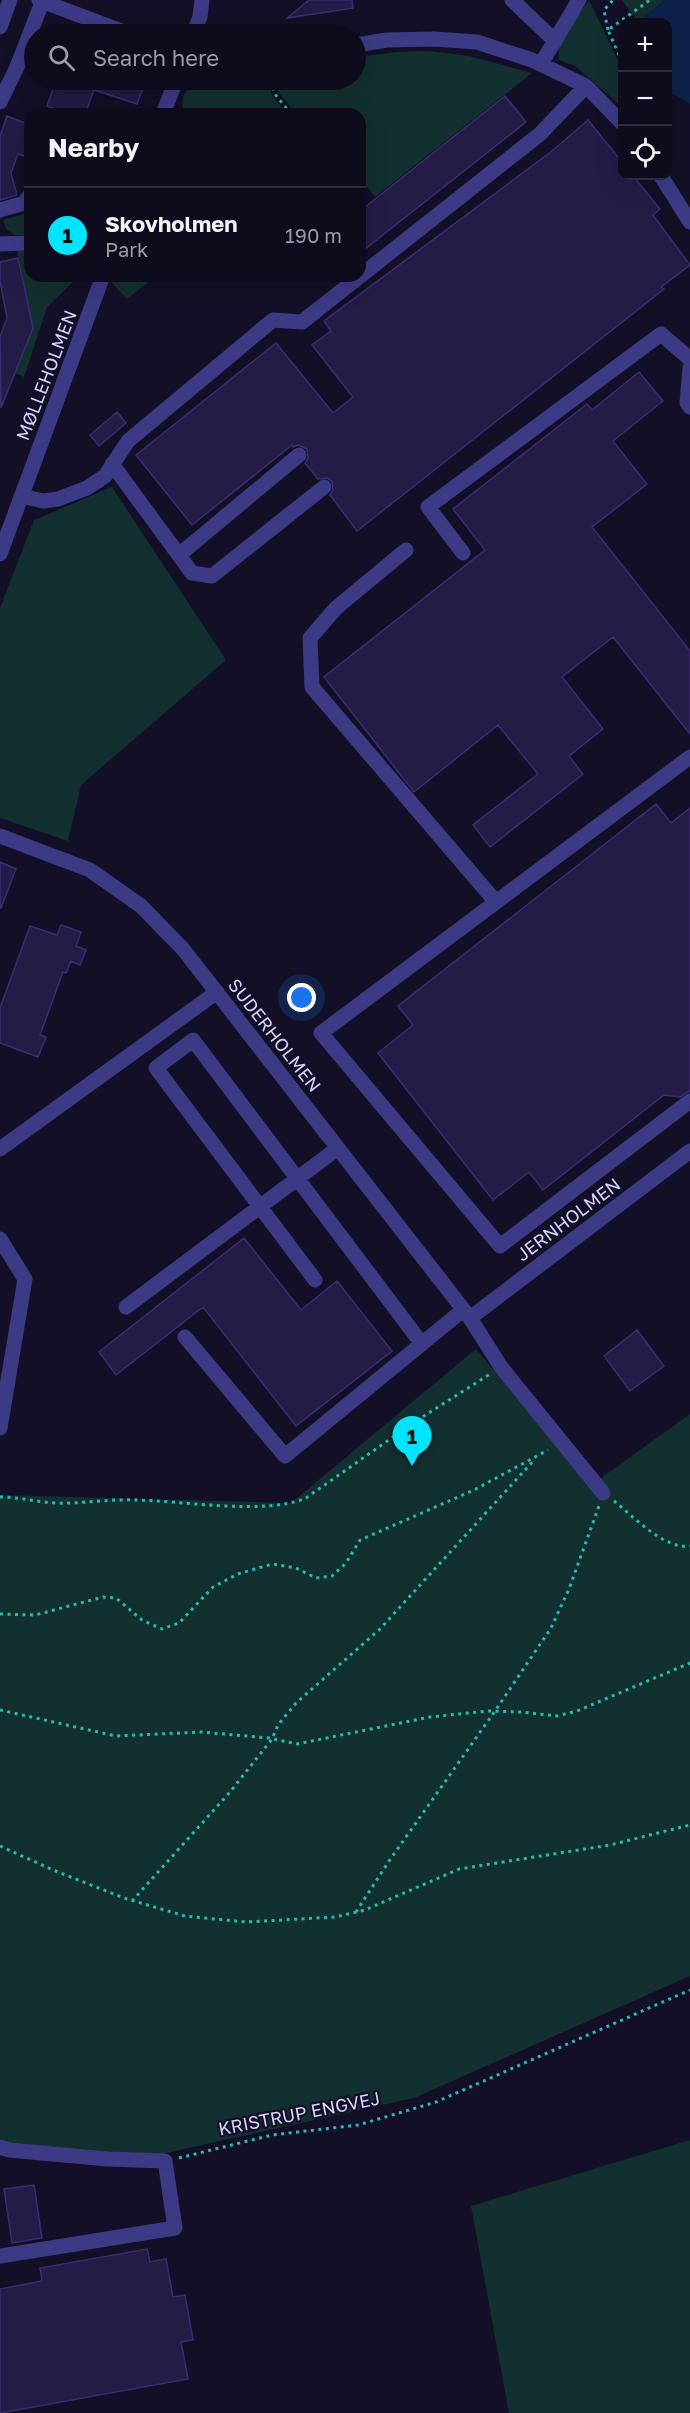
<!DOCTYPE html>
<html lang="en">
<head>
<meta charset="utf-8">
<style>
  :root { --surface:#0e0b1c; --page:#1c1929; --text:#f1f3f6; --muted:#9b9ba3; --line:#2e2b3b; --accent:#00e5ff }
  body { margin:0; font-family:"Golos Text",sans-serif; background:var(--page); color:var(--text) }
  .controls { position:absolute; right:18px; top:18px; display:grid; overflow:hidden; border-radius:12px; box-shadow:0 6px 24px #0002 }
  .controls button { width:54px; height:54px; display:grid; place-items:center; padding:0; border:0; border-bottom:2px solid var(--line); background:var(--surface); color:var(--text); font:30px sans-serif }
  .you { position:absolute; left:302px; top:998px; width:21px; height:21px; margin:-15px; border:4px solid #fff; border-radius:50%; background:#1a73e8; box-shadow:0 0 0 9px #1a73e833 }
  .badge { display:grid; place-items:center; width:39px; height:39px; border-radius:50%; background:var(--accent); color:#111; font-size:20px; font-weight:700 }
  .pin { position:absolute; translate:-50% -50px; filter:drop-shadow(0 2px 3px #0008) }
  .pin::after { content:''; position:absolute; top:32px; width:21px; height:18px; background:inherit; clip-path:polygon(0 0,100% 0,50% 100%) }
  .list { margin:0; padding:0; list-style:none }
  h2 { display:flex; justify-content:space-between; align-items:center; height:78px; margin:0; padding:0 24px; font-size:26px }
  h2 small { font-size:20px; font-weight:400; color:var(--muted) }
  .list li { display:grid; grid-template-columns:39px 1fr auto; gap:18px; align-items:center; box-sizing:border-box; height:96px; padding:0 24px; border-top:2px solid var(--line) }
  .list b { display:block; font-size:22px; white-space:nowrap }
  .list p { margin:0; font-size:20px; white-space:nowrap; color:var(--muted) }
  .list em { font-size:20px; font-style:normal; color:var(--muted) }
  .icon { flex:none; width:33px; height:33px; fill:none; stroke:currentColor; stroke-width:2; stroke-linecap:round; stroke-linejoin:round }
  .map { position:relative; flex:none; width:690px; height:2413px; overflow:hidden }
  .search { position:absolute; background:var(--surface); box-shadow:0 6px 24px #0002; left:24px; top:24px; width:342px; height:66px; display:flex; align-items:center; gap:15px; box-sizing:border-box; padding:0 21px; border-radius:33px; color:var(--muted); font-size:22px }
  .panel { position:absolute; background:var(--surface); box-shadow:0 6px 24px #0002; left:24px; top:108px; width:342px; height:174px; border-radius:18px }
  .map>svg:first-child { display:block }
</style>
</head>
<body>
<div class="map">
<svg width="690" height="2413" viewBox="0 0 690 2413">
  <rect width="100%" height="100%" fill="#130f26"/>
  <path fill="#12302f" d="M589,0L622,69V107L575,66L559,60L558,45Z
    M622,0H665L638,22Z
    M429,51L469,56L532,73L375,197L360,178V114H296L278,92L276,80H356V57L398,52Z
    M213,80H268L272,95L287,114H183C183,109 182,104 183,98C186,86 202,82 213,80Z
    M30,212V235H15L6,229L3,220Z
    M17,250H30V276H79L47,307L24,377L15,373L33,328Z
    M118,276H156L127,299L112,283Z
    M112,487L226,660L81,785L68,841L0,818V608L34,520Z
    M476,1349L590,1486L690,1414V1976L414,2098L153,2156L11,2144L0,2139V1495L291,1503Z
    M690,2140V2413H509L471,2206Z"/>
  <path fill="#0c2248" d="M665,0H690V104L668,91V22H638Z"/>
  <path fill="#241b47" stroke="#3b2d73" stroke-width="1.5" d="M309,0H352L353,8L287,18Z
    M56,80H146L137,104L94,90L85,114H69L47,106Z
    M505,96L526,122L360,253V211Z
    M7,116L30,125V158L18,154L11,173L17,195L0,200V136Z
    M588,120L622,162V176H633L660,209L653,215L690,265L661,287L664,289L357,531L330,495L333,490L332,481L327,478L318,479L305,463L308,458L307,449L298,445L293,447L292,445L192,525L136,455L276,343L333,413L353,397L312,345L331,331L324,321L552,151Z
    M18,258L33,328L1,408L0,337L7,318L0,281V262Z
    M639,372L663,401L613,441L647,484L592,527L690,651V734L613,637L562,677L603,729L569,756L583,774L490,847L473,825L538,774L498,725L414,792L324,677L485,550L453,509L587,404L592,410Z
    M117,412L126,423L99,446L90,435Z
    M656,804L671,823L690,808V1091L680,1097L664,1095L543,1190L529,1172L493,1200L378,1053L413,1025L398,1006Z
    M0,862L16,869L1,908H0Z
    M61,925L81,932L76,946L86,950L80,965L71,961L66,973L63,972L40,1035L46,1037L38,1057L0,1043V1008L30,926L57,935Z
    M244,1238L301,1310L337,1281L392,1351L296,1426L203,1307L116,1375L99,1352Z
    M637,1330L664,1366L630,1391L604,1356Z
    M34,2185L42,2238L12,2243L4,2189Z
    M147,2249L150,2262L166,2259L173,2297L185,2295L193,2340L181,2342L188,2379L0,2413V2289L42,2281L40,2268Z"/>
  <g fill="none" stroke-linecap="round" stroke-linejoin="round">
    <path stroke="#2fb8b0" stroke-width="3" stroke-dasharray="3 4.5" stroke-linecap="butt" d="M608,30L604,10L613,0
      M622,62L608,30L650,0
      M272,80L274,93L291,114
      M0,1497C18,1497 37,1502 55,1503C81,1504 107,1499 133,1500C180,1500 264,1516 306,1498L413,1423L490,1374
      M614,1501C634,1517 665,1550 690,1546
      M0,1614L35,1615L103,1597L116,1598L142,1620L162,1629L179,1623L213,1587L238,1574L272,1564L296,1568L316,1578L332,1576L346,1563L360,1540L472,1491L548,1450
      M0,1710L116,1736L201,1732L269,1738L297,1744L430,1717L488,1711L521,1712L557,1716L577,1711L690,1663
      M0,1846L53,1870L124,1898L185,1916L246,1922L335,1917L365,1910L459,1869L610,1845L690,1825
      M132,1901L230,1792L272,1739L278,1725L296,1703L380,1629L535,1459
      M356,1912L389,1861L495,1711L551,1628L569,1589L599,1506
      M179,2158L272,2135L358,2125L436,2102L690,1990"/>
    <path stroke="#3d3a85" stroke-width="15" d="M39,0L129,34
      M512,0L555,41
      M0,27L10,0
      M193,34L200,17L202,0
      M356,45L387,40L434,39L477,42L532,60L586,86L622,123
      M541,64L579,0
      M0,102L17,67L43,0
      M163,114L176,80
      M661,176L690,222
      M0,210L24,203L30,195
      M0,244L30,243
      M690,368L687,403L690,407
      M112,464L192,573L212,576L324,487
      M21,496L43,501L58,499L87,488L105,476L128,441L273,320L302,322L540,134L586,86
      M406,550L336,608L310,638L312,687L496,902
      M463,553L428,507L661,334L690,359
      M0,554L103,276
      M179,555L299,455
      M690,757L321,1033L500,1246L690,1101
      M0,836L90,870L141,906L183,949L470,1318L501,1367L603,1493
      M0,1149L217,992
      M0,1239L25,1279L0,1428
      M315,1280L156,1068L193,1040L422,1344
      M126,1307L338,1148
      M470,1318L690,1151
      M185,1337L285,1456L463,1310
      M0,2147L9,2150L107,2159L165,2161L175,2228L0,2256"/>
  </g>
  <g text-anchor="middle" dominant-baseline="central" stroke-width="4.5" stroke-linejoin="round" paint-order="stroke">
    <g font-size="18" fill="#d9d4ff" stroke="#130f26">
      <text transform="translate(46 375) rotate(-69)">MØLLEHOLMEN</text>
      <text transform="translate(275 1035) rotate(52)">SUDERHOLMEN</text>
      <text transform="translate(568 1219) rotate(-37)">JERNHOLMEN</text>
      <text transform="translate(299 2113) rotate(-11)">KRISTRUP ENGVEJ</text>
    </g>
  </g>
</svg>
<div class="controls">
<button>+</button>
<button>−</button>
<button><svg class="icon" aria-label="locate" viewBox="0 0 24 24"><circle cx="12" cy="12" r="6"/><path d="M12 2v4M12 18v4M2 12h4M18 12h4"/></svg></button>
</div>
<div class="you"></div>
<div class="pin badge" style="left:412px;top:1466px">1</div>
<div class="search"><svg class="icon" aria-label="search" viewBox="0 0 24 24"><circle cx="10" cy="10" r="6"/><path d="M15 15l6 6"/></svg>Search here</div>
<section class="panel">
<h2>Nearby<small></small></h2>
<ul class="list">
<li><span class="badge">1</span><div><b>Skovholmen</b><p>Park</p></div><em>190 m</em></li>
</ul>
</section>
</div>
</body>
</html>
